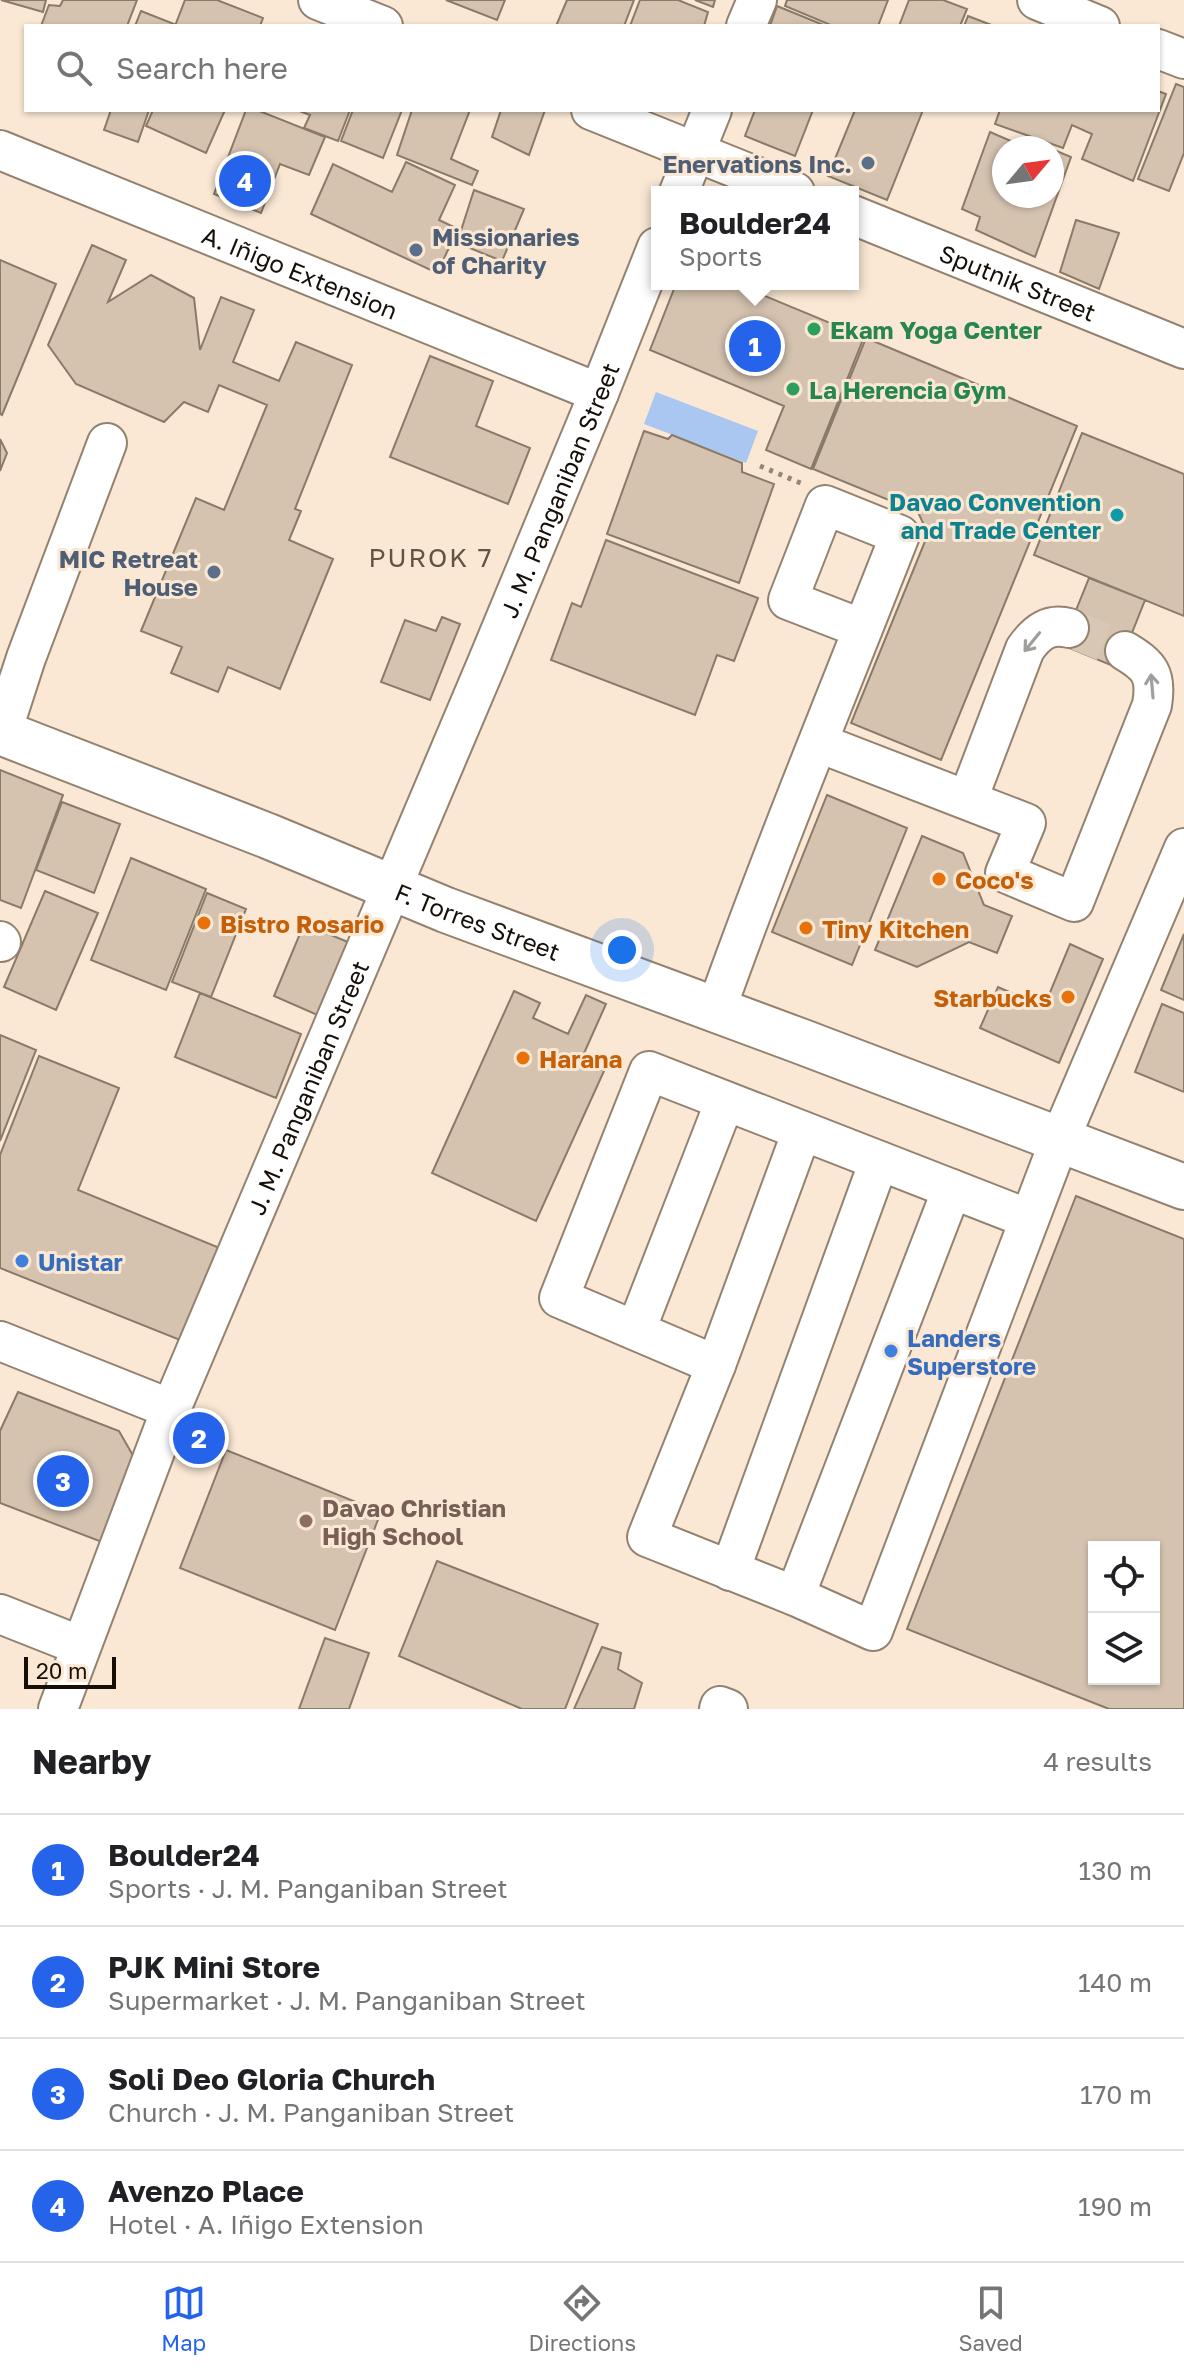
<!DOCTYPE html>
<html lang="en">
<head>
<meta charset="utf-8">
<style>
  :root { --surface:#fff; --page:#f6f6f6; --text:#202124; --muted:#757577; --line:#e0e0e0; --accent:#2563eb }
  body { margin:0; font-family:"Golos Text",sans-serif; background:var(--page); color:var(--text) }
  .controls { position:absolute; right:24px; bottom:24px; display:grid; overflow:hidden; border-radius:0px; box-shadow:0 2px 6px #0004 }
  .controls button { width:72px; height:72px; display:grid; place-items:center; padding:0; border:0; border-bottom:2px solid var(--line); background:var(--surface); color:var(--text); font:40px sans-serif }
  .compass { position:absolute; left:992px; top:136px; width:72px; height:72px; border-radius:50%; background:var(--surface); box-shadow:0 2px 6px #0004; rotate:61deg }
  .scale { position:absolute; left:24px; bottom:20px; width:92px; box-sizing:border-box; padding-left:8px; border:4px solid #150f08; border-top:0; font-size:22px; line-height:28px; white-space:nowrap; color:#150f08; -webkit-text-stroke:6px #fae8d4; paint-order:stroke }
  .you { position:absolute; left:622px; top:950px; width:28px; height:28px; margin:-20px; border:6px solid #fff; border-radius:50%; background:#1a73e8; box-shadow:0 0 0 12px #1a73e833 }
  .badge { display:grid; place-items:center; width:52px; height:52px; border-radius:50%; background:var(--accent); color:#fff; font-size:26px; font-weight:700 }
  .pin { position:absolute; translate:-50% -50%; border:4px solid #fff; box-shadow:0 2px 8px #0006 }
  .popup { position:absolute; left:651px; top:186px; width:208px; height:104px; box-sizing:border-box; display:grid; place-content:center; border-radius:0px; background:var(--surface); filter:drop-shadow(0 2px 6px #0005); font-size:26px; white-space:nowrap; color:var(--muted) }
  .popup b { font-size:30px; color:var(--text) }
  .popup::after { content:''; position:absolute; left:50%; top:100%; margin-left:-16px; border:16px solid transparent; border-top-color:var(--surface) }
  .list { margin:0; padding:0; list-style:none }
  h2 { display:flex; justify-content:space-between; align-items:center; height:104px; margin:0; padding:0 32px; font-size:34px }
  h2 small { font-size:26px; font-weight:400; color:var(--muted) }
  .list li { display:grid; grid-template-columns:52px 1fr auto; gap:24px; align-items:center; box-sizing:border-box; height:112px; padding:0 32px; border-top:2px solid var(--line) }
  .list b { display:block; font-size:30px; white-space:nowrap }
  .list p { margin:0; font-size:26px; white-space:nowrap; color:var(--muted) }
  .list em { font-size:26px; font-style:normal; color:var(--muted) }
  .icon { flex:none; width:44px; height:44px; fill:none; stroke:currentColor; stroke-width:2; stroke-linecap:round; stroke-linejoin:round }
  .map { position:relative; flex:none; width:1184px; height:1709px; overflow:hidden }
  .search { position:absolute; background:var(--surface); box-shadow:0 2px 6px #0004; left:24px; right:24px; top:24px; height:88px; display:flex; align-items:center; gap:20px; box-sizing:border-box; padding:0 28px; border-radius:0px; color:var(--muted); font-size:30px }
  .sheet { height:552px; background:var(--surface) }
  nav { display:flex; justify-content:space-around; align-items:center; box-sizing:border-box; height:112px; border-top:2px solid var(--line); background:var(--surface); font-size:22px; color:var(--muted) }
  nav a { display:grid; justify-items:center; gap:4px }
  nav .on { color:var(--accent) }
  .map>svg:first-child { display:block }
</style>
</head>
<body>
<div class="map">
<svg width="1184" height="1709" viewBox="0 0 1184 1709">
  <rect width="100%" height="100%" fill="#fae8d4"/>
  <path fill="#a9c7f1" d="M656,392L758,431L746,463L644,424Z"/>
  <path fill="#d5c3b0" stroke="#8a7a68" stroke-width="2" fill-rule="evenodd" d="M1,0H46L43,12Z
    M63,0H137L127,26H41L49,5L60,6Z
    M185,0H217L263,18L260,26H175Z
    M446,0H505L497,20Z
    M567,0H634L624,26H556Z
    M640,0H678L708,12L704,26H630Z
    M695,0H715L713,7Z
    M787,0H888L878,26H833L785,6Z
    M909,0H943L967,9L960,26H899Z
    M777,6L826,26H770Z
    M141,11L174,24L173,26H135Z
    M968,16L994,26H964Z
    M1176,84L1184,87V153L1169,191L1138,179Z
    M1158,91L1166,94L1133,181L1082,159L1092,134L1072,125L1063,148L995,124L1000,110H1158Z
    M111,110H149L138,142L104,130Z
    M153,110H225L206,153L146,126Z
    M246,110H257L325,137L309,175L280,164L261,213L214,194Z
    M297,110H350L338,141L304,128L310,115Z
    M353,110H402L383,158L341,141Z
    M412,110H470L451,159L478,171L472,185L397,155Z
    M501,110H545L529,155L492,137Z
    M755,110H813L795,156L745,136Z
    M855,110H923L887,200L828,176Z
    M990,132L1027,148H1004V196H1052V149L1071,157L1035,257L976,230L980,217L962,209Z
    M406,162L455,185L439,220L458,229L437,273L311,214L333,164L392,192Z
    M474,190L524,209L502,261L457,243Z
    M1076,220L1119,233L1099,289L1060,272Z
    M92,245L126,260L108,302L151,275L194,298L200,350L221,297L254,310L233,362L279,381L296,342L352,365L295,509L301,511L289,540L333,559L280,689L228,667L218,692L171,673L182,647L141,631L196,498L224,510L267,405L219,385L208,412L184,402L164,422L76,384L48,345Z
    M0,260L56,284L2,415L0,414Z
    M676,284H736L864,337L811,469L766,450L784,406L650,350Z
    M866,338L1077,426L941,760L851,723L928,534L918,512L813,469Z
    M430,356L493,381L476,426L530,448L508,504L390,457Z
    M644,431L668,439L672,435L742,463V472L774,484L739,583L607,534Z
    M1082,433L1184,474V616L1034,555Z
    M0,439L7,453L0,471Z
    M606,540L758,598L734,661L717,655L695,715L551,660L572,603L581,607Z
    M1089,578L1145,600L1118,668L1062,645Z
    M442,617L460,624L430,700L381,682L405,620L436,631Z
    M0,770L63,795L21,908L0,900Z
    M827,795L907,828L852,965L772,932Z
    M62,802L120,824L94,893L36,870Z
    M922,836L963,853L984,905L1012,916L997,953L969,942L917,967L875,950Z
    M131,858L206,889L166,990L91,960Z
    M45,891L98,913L56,1010L4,987Z
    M207,893L246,909L211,997L172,982Z
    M304,924L353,944L322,1017L274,996Z
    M1184,934V1000L1161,990Z
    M1070,944L1103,959L1059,1063L980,1028L998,987L1044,1007Z
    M514,991L540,1003L533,1018L568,1034L586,995L606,1004L581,1060L604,1071L536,1221L432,1173Z
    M200,993L301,1034L276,1098L175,1057Z
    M1162,1004L1184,1013V1092L1135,1072Z
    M0,1035L36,1050L0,1141Z
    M39,1056L119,1088L78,1190L227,1251L190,1344L0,1268V1155Z
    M1076,1196L1184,1239V1709H1109L907,1629ZM1094,1547H1154V1679H1094Z
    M18,1392L119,1431L135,1459L102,1542L0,1503V1431Z
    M226,1450L381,1512L335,1630L180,1568Z
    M437,1561L598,1624L565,1709H522L399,1656Z
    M325,1638L369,1653L349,1709H299Z
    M602,1647L621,1653L618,1669L642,1683L634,1709H574Z"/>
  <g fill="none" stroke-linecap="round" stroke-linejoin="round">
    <path stroke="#d8c7b5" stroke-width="38" stroke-dasharray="38 19" stroke-linecap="butt" d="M1069,628L1125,651"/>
    <g stroke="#938270" stroke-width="42">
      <g id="minor">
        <path d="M318,0L383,26"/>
        <path d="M1037,0L1100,26"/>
        <path d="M746,26L757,0"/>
        <path d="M1158,49L1184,59"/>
        <path d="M591,110L795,192"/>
        <path id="s1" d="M0,150L599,393"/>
        <path d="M679,192L712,110"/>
        <path id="s2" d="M853,215L1184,349"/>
        <path d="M2,732L26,658L107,443"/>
        <path d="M819,743L1026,823L1005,873L1074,902L1152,705C1157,675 1150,666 1125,651"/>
        <path d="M968,799L1025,649C1037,632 1049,623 1069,628"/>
        <path d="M0,941L1,942"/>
        <path d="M716,1010C773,850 838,693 900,535L825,505L788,600L863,629"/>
        <path d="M802,1131L716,1365L647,1537L795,1596L873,1631L1060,1139L1184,848"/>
        <path d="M636,1330L725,1101"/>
        <path d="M0,1341L171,1409"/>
        <path d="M716,1365L559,1298L649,1071L1029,1219"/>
        <path d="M730,1571L879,1161"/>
        <path d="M795,1596L952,1189"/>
        <path d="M0,1614L81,1646"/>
        <path id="s3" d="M58,1709L171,1409L487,663L599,393L657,247"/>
        <path d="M719,1709L720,1706L728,1709"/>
      </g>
    </g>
    <g stroke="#938270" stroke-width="48">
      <g id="major">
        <path id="s4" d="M0,732L268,836L446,910L800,1041L1184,1187"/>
      </g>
    </g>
    <path stroke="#938678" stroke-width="5" stroke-dasharray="4 6" stroke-linecap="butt" d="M760,466L803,484"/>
    <use href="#minor" stroke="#fff" stroke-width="38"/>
    <use href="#major" stroke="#fff" stroke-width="44"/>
  </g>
  <defs><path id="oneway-shaft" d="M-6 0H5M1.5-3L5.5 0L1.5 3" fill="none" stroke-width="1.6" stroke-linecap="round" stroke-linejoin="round" transform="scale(2)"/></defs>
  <g stroke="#a19f9c">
    <use href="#oneway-shaft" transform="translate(1032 642) rotate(129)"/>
    <use href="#oneway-shaft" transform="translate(1152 686) rotate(-95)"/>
  </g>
  <g fill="#5c6f8a" stroke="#fae8d4" stroke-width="3">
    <circle cx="868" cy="163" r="8"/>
    <circle cx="416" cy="250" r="8"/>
    <circle cx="214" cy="572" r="8"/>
  </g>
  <g fill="#2e9e5b" stroke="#fae8d4" stroke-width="3">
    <circle cx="814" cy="329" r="8"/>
    <circle cx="793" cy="389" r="8"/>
  </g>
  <circle fill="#0f9aa8" stroke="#fae8d4" stroke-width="3" cx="1117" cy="515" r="8"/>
  <g fill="#e8710a" stroke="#fae8d4" stroke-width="3">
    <circle cx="939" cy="879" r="8"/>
    <circle cx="204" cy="923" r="8"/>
    <circle cx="806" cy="928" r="8"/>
    <circle cx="1068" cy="997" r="8"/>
    <circle cx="523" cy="1058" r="8"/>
  </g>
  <g fill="#3f7fe0" stroke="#fae8d4" stroke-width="3">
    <circle cx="22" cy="1261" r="8"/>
    <circle cx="891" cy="1351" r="8"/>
  </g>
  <circle fill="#8d6e63" stroke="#fae8d4" stroke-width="3" cx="306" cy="1521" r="8"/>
  <g text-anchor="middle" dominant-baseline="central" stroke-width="6" stroke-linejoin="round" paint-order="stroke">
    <g font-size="24" font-weight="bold" fill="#4e5e75" stroke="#fae8d4" text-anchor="end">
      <text x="852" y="163">Enervations Inc.</text>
      <text x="432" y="236" text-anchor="start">Missionaries<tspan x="432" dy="28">of Charity</tspan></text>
      <text x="198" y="558">MIC Retreat<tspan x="198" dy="28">House</tspan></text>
    </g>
    <g font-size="24" fill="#150f08" stroke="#fae8d4">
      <text stroke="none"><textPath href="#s1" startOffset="324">A. Iñigo Extension</textPath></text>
      <text stroke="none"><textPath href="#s2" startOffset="178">Sputnik Street</textPath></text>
      <text stroke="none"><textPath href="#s3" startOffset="1318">J. M. Panganiban Street</textPath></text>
      <text stroke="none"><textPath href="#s4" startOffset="514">F. Torres Street</textPath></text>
      <text stroke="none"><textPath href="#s3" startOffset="670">J. M. Panganiban Street</textPath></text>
    </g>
    <g font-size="24" font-weight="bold" fill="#27864d" stroke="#fae8d4" text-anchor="start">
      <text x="830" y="329">Ekam Yoga Center</text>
      <text x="809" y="389">La Herencia Gym</text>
    </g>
    <g font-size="24" font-weight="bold" fill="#0d838f" stroke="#fae8d4" text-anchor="end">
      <text x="1101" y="501">Davao Convention<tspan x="1101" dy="28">and Trade Center</tspan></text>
    </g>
    <g font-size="24" font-weight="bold" fill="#c56008" stroke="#fae8d4" text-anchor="start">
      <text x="955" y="879">Coco's</text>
      <text x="220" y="923">Bistro Rosario</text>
      <text x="822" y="928">Tiny Kitchen</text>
      <text x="1052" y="997" text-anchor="end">Starbucks</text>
      <text x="539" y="1058">Harana</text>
    </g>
    <g font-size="24" font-weight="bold" fill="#366cbe" stroke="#fae8d4" text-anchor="start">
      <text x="38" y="1261">Unistar</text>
      <text x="907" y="1337">Landers<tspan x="907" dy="28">Superstore</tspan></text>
    </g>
    <g font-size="24" font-weight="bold" fill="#785e54" stroke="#fae8d4" text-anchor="start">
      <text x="322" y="1507">Davao Christian<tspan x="322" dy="28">High School</tspan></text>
    </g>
    <g font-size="26" letter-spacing="2" fill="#625343" stroke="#fae8d4">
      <text x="431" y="557">PUROK 7</text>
    </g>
  </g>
</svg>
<div class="controls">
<button><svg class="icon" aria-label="locate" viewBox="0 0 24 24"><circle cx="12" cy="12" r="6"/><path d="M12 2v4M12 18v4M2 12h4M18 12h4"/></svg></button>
<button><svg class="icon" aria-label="layers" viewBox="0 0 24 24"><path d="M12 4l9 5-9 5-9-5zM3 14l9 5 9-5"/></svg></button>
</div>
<svg class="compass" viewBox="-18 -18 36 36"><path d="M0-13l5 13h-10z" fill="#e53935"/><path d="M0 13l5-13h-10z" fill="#757577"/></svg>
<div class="scale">20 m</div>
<div class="you"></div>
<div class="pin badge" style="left:755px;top:346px">1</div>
<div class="popup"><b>Boulder24</b>Sports</div>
<div class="pin badge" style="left:199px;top:1438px">2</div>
<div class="pin badge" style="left:63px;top:1481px">3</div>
<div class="pin badge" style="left:245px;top:181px">4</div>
<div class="search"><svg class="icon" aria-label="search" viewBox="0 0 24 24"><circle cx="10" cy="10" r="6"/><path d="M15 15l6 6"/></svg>Search here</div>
</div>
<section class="sheet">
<h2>Nearby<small>4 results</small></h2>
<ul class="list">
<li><span class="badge">1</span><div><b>Boulder24</b><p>Sports · J. M. Panganiban Street</p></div><em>130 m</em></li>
<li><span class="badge">2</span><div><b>PJK Mini Store</b><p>Supermarket · J. M. Panganiban Street</p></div><em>140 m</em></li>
<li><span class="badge">3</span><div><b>Soli Deo Gloria Church</b><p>Church · J. M. Panganiban Street</p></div><em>170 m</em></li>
<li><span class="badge">4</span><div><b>Avenzo Place</b><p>Hotel · A. Iñigo Extension</p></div><em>190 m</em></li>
</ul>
</section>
<nav>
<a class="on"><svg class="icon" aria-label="map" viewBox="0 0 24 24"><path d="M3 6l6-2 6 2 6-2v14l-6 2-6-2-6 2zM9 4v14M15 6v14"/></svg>Map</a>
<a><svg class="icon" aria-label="directions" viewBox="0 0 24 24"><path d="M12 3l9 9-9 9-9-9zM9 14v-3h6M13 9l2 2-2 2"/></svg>Directions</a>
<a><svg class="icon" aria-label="saved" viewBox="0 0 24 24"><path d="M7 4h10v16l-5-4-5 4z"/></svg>Saved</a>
</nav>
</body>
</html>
